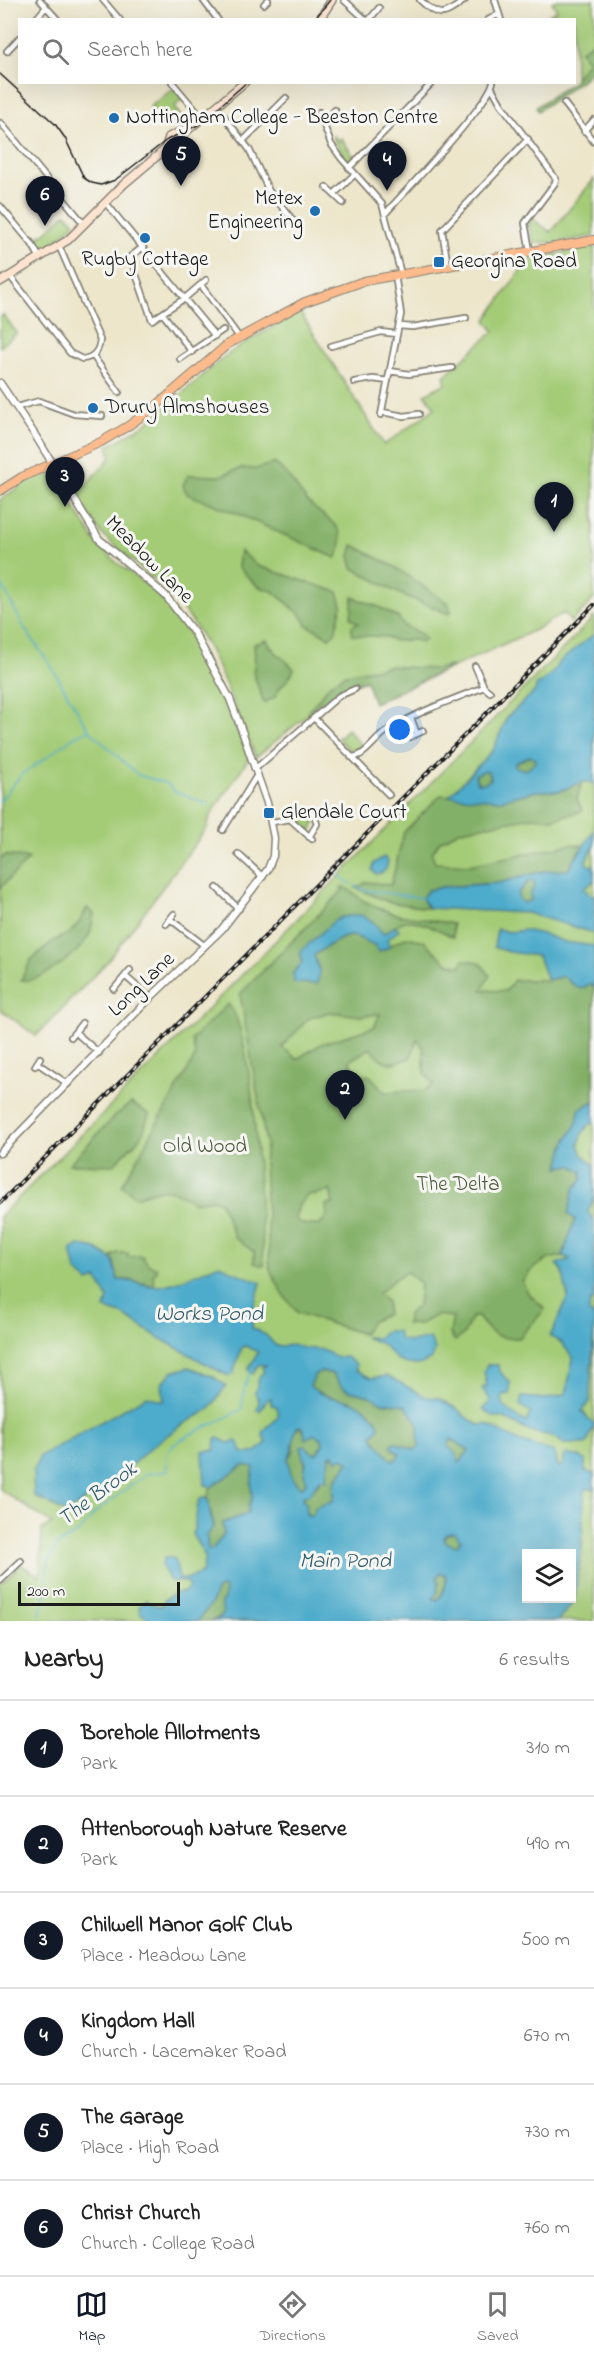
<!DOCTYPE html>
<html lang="en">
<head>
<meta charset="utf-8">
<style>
  :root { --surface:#fff; --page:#f2f2f2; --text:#222; --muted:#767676; --line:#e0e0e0; --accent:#111827 }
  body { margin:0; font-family:"Indie Flower",sans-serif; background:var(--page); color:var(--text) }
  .controls { position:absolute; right:18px; bottom:18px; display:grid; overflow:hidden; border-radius:0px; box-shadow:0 6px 24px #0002 }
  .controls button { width:54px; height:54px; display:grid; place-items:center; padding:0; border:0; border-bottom:2px solid var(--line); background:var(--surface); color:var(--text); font:30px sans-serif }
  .scale { position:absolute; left:18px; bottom:15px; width:162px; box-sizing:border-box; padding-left:6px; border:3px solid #1c1c1c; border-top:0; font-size:16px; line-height:21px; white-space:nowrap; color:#1c1c1c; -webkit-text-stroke:4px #f6f6f2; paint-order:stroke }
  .you { position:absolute; left:400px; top:730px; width:21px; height:21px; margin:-15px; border:4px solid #fff; border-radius:50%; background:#1a73e8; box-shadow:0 0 0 9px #1a73e833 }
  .badge { display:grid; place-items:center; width:39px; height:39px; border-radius:50%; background:var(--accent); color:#fff; font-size:20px; font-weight:700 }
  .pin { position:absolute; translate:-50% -50px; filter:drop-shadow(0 2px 3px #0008) }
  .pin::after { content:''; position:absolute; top:32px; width:21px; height:18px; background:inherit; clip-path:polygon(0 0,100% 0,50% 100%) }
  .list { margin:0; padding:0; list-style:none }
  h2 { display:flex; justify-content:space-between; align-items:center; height:78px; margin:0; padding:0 24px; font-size:26px }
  h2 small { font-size:20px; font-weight:400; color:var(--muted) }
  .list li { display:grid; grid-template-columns:39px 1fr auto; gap:18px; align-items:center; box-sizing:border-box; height:96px; padding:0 24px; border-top:2px solid var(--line) }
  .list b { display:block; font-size:22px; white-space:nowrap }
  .list p { margin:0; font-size:20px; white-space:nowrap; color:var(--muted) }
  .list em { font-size:20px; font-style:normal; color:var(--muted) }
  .icon { flex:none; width:33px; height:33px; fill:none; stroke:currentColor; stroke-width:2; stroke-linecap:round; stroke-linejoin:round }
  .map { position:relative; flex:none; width:594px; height:1621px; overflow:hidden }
  .search { position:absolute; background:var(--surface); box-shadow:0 6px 24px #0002; left:18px; right:18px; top:18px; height:66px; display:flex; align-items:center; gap:15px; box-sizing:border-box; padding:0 21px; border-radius:0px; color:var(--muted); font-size:22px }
  .sheet { height:654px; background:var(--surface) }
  nav { display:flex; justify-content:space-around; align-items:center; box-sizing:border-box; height:84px; border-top:2px solid var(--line); background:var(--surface); font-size:16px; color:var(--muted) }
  nav a { display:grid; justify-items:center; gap:3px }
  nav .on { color:var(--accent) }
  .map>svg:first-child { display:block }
</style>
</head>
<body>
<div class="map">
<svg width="594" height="1621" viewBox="0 0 594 1621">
  <rect width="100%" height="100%" fill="#f6f6f2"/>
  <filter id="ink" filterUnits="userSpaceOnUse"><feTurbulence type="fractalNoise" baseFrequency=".0167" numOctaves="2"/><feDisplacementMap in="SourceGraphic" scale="12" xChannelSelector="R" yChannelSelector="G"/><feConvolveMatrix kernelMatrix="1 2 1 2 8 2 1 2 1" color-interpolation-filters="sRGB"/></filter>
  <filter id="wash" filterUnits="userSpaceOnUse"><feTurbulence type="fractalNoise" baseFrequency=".008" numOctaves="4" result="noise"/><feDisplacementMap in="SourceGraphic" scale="24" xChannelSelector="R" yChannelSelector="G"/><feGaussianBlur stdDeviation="1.35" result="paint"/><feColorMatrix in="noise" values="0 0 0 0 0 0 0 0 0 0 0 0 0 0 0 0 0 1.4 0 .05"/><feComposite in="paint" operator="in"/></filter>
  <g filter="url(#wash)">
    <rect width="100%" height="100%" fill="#ede6cb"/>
    <path fill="#a4cc77" stroke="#60744a" stroke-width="1.5" fill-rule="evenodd" d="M557,0H594V41L581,51L588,62L575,78L574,20L551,19L549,15L557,10L552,2Z
      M174,88L183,99L174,107L182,118L167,129L150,107Z
      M334,136L338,141L341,138L354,157L351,161L347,160L332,137Z
      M594,179V236L558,242L534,243L529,224L532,219L551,232Z
      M66,213L75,223L74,225L48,247L42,249L35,241L41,234L43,235Z
      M594,246V599L571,622L564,613L535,630L374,703L366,680L345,687L337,691L256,757C234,710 220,659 188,616C164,583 133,564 105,537C93,526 85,508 77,495L111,457L108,446L141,427L171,403L224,357L246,342L300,312L384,445L435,408L425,394L446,383L444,376L494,331L486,320L528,260Z
      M3,315L17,333L0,347V318Z
      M44,473L56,478L95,541L116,562L153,590L176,613L209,665L249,758L210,816L207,828L107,962L36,1036L0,1009V500L25,483Z
      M594,617V1621H0V1584L21,1565L40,1576L42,1529L52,1524L0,1489V1216L237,980ZM526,1554H572V1598H526Z
      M347,729L363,747L356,752H351L338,738Z
      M304,811L314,819L315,824L311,832L295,817Z"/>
    <path fill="#83b068" stroke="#506642" stroke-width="1.5" fill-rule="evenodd" d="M594,41V68L582,80L538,111L536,107L571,83L574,82L575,78L588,62L581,51Z
      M274,463C290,473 297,492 311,505C319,513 335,521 339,531C342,540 341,550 336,558L238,514L187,494L183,485L188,475L220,476L241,468L256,469Z
      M353,545L393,566L448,603L451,611L449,614L398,593L353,568L350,556Z
      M240,551L258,566L338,592L342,605L335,633L329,637L307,625L302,616L287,603L272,591L257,586L238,567Z
      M353,597L381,608L399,618L403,625L421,634L425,640L422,642L416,640L395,641L386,637L352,635V626L358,623L351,618Z
      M267,640C272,653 285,658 294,669C289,682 279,685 275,697L264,703L253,672L255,662L254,644Z
      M389,666L435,669L453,666L374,703L366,680C342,685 327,700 309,715L307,713L331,683L346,674Z
      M529,756L535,759V763L526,770L515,767V763Z
      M476 777a7 7 0 1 1 14 0a7 7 0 1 1-14 0Z
      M582,782L577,799L583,811L552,819L533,817L461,830L440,841L432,853L435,863L469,865L573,844L585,846L579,851L568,870L544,871L499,883L443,887L428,890L422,898L428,908L388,902L356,888L367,882L391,885L404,832L441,795L500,800L535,791H560Z
      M6,855L29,859L0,888V859Z
      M529,881H533L535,884L530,896L532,900L523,903L518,898V892Z
      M345,887L364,901L394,914L453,924V937C442,931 417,919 405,921C398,923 390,930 383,934L372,921L342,917L301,951L302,963L293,973H320L313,955C322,950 344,934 353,936C360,937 367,943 376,945L378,951L407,937L424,941L446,962L461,966L463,960L480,962L490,976L482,990L506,991L514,980H547L564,976L572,984H590L594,988V1101L579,1110C579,1127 569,1132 564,1147C562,1154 562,1159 559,1166L571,1165L582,1171V1180L574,1189L575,1219L563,1256C543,1259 533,1266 522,1282L528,1293L545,1309L519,1338C497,1340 491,1334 478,1317H472L464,1334L455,1341L450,1334L453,1317L436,1315L419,1325L406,1324L408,1314L418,1306L420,1283L407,1272L396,1278L378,1294L387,1302V1314L371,1322L363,1334L298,1313L284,1296L270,1270L264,1163L266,1144L240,994L343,890L341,888ZM329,1012L361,1016L380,1014L374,1027L321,1044L297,1059L282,1047L308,1019ZM418,1039C420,1043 424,1048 424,1052C426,1069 419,1069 434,1084L425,1090L385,1092L370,1076L358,1074L349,1061L370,1048C384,1065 390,1066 410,1058ZM330,1190L333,1204L326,1205L327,1217L320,1225C311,1226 300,1226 295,1218L299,1205L309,1194L315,1195Z
      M87,908L94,914C92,921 92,931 88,937C79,953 40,984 21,980L31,960L53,941L70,933L80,921Z
      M228,1004C256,1032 260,1218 264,1266L254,1263V1252L235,1238L220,1202L212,1199L193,1202C171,1187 161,1186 136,1197L122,1185L195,1057L192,1039Z
      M131,1103L149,1114L142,1136L113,1165L69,1164L115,1116Z
      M118,1253H128V1257L142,1256L149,1265L156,1267L157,1271L153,1275L155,1286L129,1280H118L112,1256Z
      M321,1371L333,1374L342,1387L350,1391L370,1396L381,1402L405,1405L418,1423L419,1446L416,1450L395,1442L393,1449L400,1454L396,1460H392C385,1455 385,1452 380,1446C377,1441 374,1441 372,1435L379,1428C378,1418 376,1419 370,1413C353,1394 327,1403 310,1386L315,1374Z
      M300,1426L304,1432L318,1435L322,1439L323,1443L317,1453L314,1454L305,1447L301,1449C304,1459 311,1480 302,1488C290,1479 290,1471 288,1458L294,1451C291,1444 293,1430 300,1426Z
      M451,1439L469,1450L461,1461L458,1462L455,1453L450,1450L448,1446Z
      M333,1454L337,1460L343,1458L349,1462L335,1480L334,1500L315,1508L313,1515H307L303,1497C310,1495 323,1479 326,1472C330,1465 328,1459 333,1454Z
      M244,1465L254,1467L255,1471C249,1480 254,1486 252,1496C251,1502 248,1505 248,1512L244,1515L223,1523L224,1535L212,1549L208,1550L207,1536L214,1526L207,1498L211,1487Z
      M454,1533L461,1540L456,1546L444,1542V1538L447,1534Z
      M440,1573L445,1574C448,1583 443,1595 436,1600L433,1598L439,1582L437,1578Z
      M222,1587L225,1588L224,1600L221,1603L224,1611C219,1621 210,1621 199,1621L200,1617L211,1605L216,1591Z"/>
    <path fill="#4dabcb" stroke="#346474" stroke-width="1.5" fill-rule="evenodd" d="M594,634V785L591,782H582L560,791H535L500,800L449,796L493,750L507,717L535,691L537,684L541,683L554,671L559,662ZM529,756L535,759V763L526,770L515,767V763ZM486,770L490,774L491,779L485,783H477L475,775Z
      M594,830V847L585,862L590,866L594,865V881L583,888L591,895L594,894V933L527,913L428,908L422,898L428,890L443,887L499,883L544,871L568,870ZM529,881H533L535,884L530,896L532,900L523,903L518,898V893Z
      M384,857L388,861C387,869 385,873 376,874L372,870L374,863Z
      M361,915L372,921L383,934L396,926L399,930L387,940L390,947L378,952L375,945C367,943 360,937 353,936C344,934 322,950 314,955L320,973L317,984L294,983L293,973L302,963L301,951L334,921L342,917Z
      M497,929L510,932L524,930L543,934L565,942L594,946V988L590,984L581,989L572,984L564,976L547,980L538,956L509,952L494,947Z
      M594,1101V1123C585,1125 581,1136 579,1144L583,1155L594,1165V1198L588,1212L594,1220V1300L590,1302L589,1312L594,1317C594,1346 590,1374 590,1402L582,1411L594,1425L587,1444H564L552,1436L528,1431L503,1417H494L483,1409L491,1401L482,1388L487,1386L484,1371L487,1365H498L501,1373L510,1382V1394L502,1395L503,1405L515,1416L526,1422L531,1413L520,1405L522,1397L547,1399L566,1394L573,1358L561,1342L550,1337L568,1297L562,1270L557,1264L570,1259L563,1256L575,1219L568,1214L574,1189L582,1180V1171L571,1165L559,1167C562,1160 562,1154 564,1147C569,1132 579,1127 579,1110Z
      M79,1245L96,1249L113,1260L118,1280C131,1279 143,1286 156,1286C177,1285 201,1271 220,1264C231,1273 248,1276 261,1283L254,1306L252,1328L266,1335L276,1346L297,1345C304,1351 313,1347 322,1350C331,1353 336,1359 346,1357L356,1364V1370L371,1378L388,1376L426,1397L438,1398L459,1410L464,1416L479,1425L486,1424L519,1441L555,1452L558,1466L563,1465L564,1456L566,1454L581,1457L585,1460V1471L594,1474V1490L591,1488L586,1489L584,1497L582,1547L574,1601L558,1621H212L220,1618L223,1613L221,1602L224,1600L225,1589L222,1587L216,1591L211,1605L200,1617L199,1621H152L140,1613L139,1606L146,1600L158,1606L162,1605L165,1599L178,1592L183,1593L189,1587L187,1582L170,1581L162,1566L164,1558L169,1557L175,1559L179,1579H186L202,1573L205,1556L192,1534C196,1528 196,1510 199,1500L205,1497L209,1502L210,1514L214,1526L207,1536L208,1550L212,1549L224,1535L223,1523L244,1515L248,1512V1507L252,1498L251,1485L254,1467L244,1465L211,1487L205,1485L203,1451L215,1450L216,1439L218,1438L228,1443L236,1441L239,1443L242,1452C253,1456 259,1450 266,1443C266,1440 263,1438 263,1434C264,1423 285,1422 276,1406L271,1405V1398L266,1401L260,1411L257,1410L259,1400L255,1393L260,1375L264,1372L262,1368L266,1365H258L253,1374L248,1370L258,1352L246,1346L242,1347L233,1374L228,1376L161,1339L122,1314L105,1309L108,1298L97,1279L88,1282L76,1271L71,1250ZM321,1371L333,1374L342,1387L350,1391L370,1396L381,1402L405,1405L418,1423L419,1447L415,1450L394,1442L391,1446L400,1454L396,1460H392C385,1455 385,1452 380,1446C377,1441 374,1441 372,1435L379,1428C378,1418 376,1419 370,1413C352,1393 329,1405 310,1386L315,1374ZM300,1426L303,1428L306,1439L314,1434L322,1438L323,1444L317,1453L314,1454L305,1446L301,1447L303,1458L306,1462L304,1473L306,1482L302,1488C290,1480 290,1471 288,1458C295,1449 292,1438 297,1427ZM451,1439L469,1450L461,1461L458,1462L457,1455L448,1446ZM333,1454L337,1460L343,1458L349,1462L334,1483V1500L315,1508L313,1515H307L306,1502L302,1500L303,1497L311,1493L320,1479L327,1480L329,1457ZM454,1533L461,1540L456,1546L445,1542L444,1538L447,1534ZM526,1554H572V1598H526ZM440,1573L445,1574C448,1582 444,1596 436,1600L433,1598L437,1593L439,1582L437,1578Z
      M386,1331H397L399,1339L411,1342L430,1338L435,1350L432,1359L419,1365L406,1364L397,1360L382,1344L365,1337L378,1338Z
      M189,1367L212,1376L226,1386L210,1409L182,1425L151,1447L111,1484L66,1513L34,1496L33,1472L40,1456L147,1396L164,1401L162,1383L172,1372Z"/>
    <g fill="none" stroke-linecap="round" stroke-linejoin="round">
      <path stroke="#4dabcb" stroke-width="1.5" d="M0,582L25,629L51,666L89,730L138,775L168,784L174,791L212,806
        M0,801L22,774L42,761L73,737L89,730
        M340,874L341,877
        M342,878L351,884
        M355,886L364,890L422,898
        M38,1621L45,1598L48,1561L58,1545L80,1531L95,1513L146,1474L167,1471C167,1465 166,1457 168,1452C173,1438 227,1419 242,1409L244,1389L250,1372"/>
    </g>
  </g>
  <g filter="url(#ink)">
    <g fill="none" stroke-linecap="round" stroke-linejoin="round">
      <g stroke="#848174" stroke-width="8">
        <path id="minor" d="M40,0L58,20
          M103,0L120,20
          M203,0L218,20
          M344,0L366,20
          M420,0C440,19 444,16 465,0
          M495,0L501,20
          M264,4L268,0
          M35,20L46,7
          M369,20L379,8
          M488,20L499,14
          M7,51L20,37
          M172,82L203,119
          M492,88L501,104L556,179L555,183L525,223L530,251
          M564,103L594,142
          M217,107L249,149L269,191L297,225
          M319,112L331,144L341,158L382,204L401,274
          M323,121L335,110
          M1,123L84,224
          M584,131L594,120
          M244,140L286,98
          M349,168L433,82
          M326,187L343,203
          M334,194L355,174
          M106,203L215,336
          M0,206L32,244L40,258
          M385,214C406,190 488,106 493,82
          M143,247L130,257L152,320L185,298L206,280
          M448,266L442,230L528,139
          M10,276L70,353L82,359C93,358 99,351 100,340L59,246
          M201,285L239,337
          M163,314L192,352
          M399,326L413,327L466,318
          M331,346L381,332L397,334
          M93,356L119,392
          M180,359L223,330
          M390,371L409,374L452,368
          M354,382L373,379L388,381
          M17,407L39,401L74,414L102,416
          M382,412L404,416L419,414
          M381,415L401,314L395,275
          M475,666L484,687L490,692
          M314,718L389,795
          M411,718L417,734
          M410,737L423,731
          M351,757C365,758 375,738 387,731C416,712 452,700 484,687
          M255,769L339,696L355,689
          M290,819L302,810L314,814L317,824L309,837
          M272,822L290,819L312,839
          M223,830L257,775
          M238,854L263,877
          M217,888L239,909
          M170,919L205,946
          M166,924L174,914
          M125,976L150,998
          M114,989L130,970
          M75,1032L99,1053
          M71,1037L82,1023
          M37,1063L68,1084
          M35,1066L40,1058
          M0,1581L21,1561"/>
      </g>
      <g stroke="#848174" stroke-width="9">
        <path id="tertiary" d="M0,383L35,435L99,539L165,595L195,634L230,699L242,731L267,803L274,838L273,856L268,869L222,929L150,998L0,1153"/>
      </g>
      <g stroke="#848174" stroke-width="10">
        <path id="secondary" d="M319,20L332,0
          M165,149L169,137L188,128
          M0,282L68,240L124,184L245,82"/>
      </g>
      <g stroke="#848174" stroke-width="10">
        <path id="primary" d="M0,491L22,477L101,442L128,426L156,406L228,344L305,302L364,281L594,240"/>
      </g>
      <use href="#minor" stroke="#fff" stroke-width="4.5"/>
      <use href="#tertiary" stroke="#fff" stroke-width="6"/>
      <use href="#secondary" stroke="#fde4d1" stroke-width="7"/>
      <use href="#primary" stroke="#fbbb8d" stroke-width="8"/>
      <path stroke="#1c1c1c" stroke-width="1.5" d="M314,20L330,0
        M0,74L55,124L65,138L84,178L92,183L101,185L115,180L167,140L198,125L247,82"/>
      <g stroke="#1c1c1c" stroke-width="4">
        <path id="rail" d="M0,1203L594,605"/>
      </g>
      <use href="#rail" stroke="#f6f6f2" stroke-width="1.5" stroke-dasharray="4.5" stroke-linecap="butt"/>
    </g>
  </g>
  <g fill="#1f6fb2" stroke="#f6f6f2" stroke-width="2">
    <circle cx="114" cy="118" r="6"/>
    <circle cx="315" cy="211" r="6"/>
    <circle cx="145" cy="238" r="6"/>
    <rect x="433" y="256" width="12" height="12" rx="3"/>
    <circle cx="93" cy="408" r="6"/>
    <rect x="263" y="807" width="12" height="12" rx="3"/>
  </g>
  <g text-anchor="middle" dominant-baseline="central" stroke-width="6" stroke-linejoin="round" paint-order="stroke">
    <g font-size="21" fill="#1c1c1c" stroke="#f6f6f2" text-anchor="start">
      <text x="126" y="118">Nottingham College - Beeston Centre</text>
      <text x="303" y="199" text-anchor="end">Metex<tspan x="303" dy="24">Engineering</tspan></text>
      <text x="145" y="260" text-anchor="middle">Rugby Cottage</text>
      <text x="451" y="262">Georgina Road</text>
      <text x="105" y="408">Drury Almshouses</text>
      <text x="281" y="813">Glendale Court</text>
    </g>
    <g font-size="21" fill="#1c1c1c" stroke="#f6f6f2">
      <text transform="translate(149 560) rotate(45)">Meadow Lane</text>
      <text transform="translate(142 985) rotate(-44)">Long Lane</text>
    </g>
    <g font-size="21" fill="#4c5a3c" stroke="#f6f6f2">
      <text x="205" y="1147">Old Wood</text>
      <text x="458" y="1185">The Delta</text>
    </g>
    <g font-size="22" font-style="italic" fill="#325c6b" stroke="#f6f6f2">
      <text x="209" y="1315">Works Pond</text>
      <text transform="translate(98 1495) rotate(-37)">The Brook</text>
      <text x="345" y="1562">Main Pond</text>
    </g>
  </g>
</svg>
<div class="controls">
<button><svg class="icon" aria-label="layers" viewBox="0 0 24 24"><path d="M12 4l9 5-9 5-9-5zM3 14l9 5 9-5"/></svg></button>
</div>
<div class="scale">200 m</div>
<div class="you"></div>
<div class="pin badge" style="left:554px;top:532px">1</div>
<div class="pin badge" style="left:345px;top:1120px">2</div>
<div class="pin badge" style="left:65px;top:507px">3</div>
<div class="pin badge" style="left:387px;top:191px">4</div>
<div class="pin badge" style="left:181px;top:186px">5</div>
<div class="pin badge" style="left:45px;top:226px">6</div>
<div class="search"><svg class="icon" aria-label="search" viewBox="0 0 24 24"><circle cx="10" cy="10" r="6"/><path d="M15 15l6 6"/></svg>Search here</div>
</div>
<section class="sheet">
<h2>Nearby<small>6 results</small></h2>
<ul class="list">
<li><span class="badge">1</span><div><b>Borehole Allotments</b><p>Park</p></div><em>310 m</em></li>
<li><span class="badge">2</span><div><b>Attenborough Nature Reserve</b><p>Park</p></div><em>490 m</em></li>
<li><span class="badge">3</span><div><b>Chilwell Manor Golf Club</b><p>Place · Meadow Lane</p></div><em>500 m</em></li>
<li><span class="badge">4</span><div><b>Kingdom Hall</b><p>Church · Lacemaker Road</p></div><em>670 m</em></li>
<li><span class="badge">5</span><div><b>The Garage</b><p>Place · High Road</p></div><em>730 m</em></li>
<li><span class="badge">6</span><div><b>Christ Church</b><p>Church · College Road</p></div><em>760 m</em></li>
</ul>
</section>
<nav>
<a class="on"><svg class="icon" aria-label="map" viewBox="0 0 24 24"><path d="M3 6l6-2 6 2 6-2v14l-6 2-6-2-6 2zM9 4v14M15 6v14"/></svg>Map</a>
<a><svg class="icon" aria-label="directions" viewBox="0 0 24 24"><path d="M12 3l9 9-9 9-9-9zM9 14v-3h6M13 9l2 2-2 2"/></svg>Directions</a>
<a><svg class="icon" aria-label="saved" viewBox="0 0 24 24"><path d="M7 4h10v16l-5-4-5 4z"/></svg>Saved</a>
</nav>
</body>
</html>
